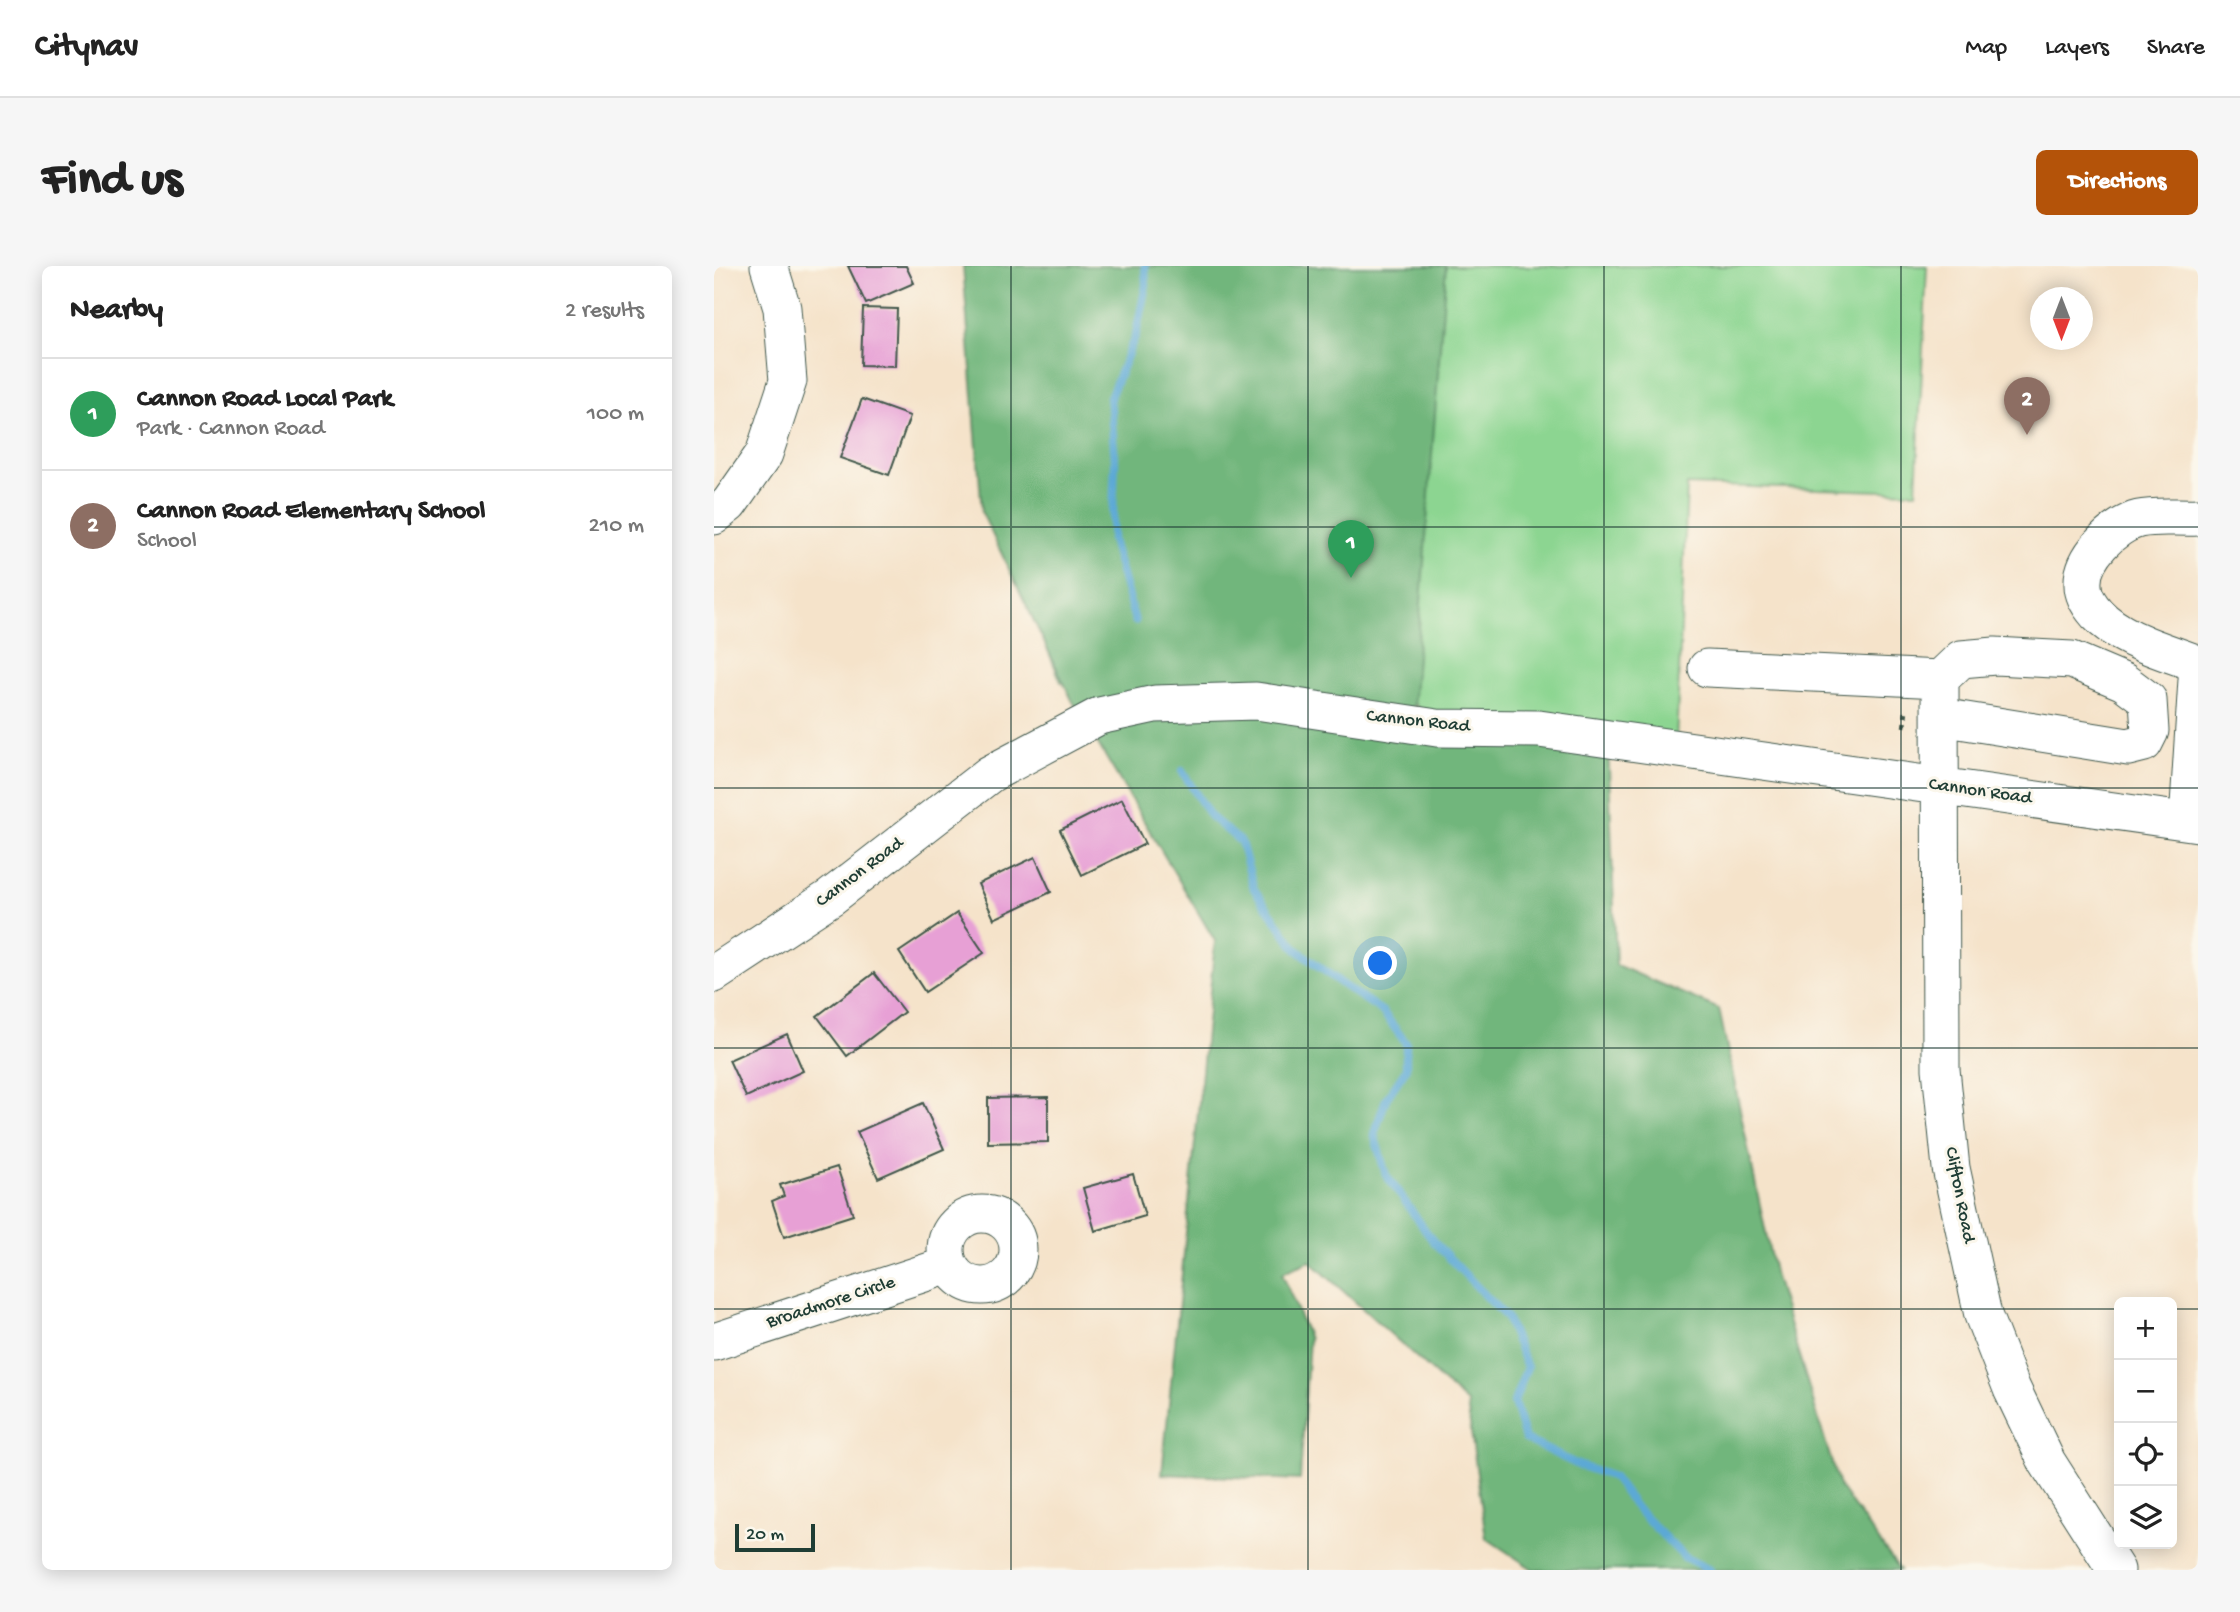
<!DOCTYPE html>
<html lang="en">
<head>
<meta charset="utf-8">
<style>
  :root { --surface:#fff; --page:#f6f6f6; --text:#222; --muted:#767676; --line:#e0e0e0; --accent:#b45309 }
  body { margin:0; font-family:"Gochi Hand",sans-serif; background:var(--page); color:var(--text) }
  .controls { position:absolute; right:21px; bottom:21px; display:grid; overflow:hidden; border-radius:10px; box-shadow:0 4px 18px #0003 }
  .controls button { width:63px; height:63px; display:grid; place-items:center; padding:0; border:0; border-bottom:2px solid var(--line); background:var(--surface); color:var(--text); font:35px sans-serif }
  .compass { position:absolute; left:1316px; top:21px; width:63px; height:63px; border-radius:50%; background:var(--surface); box-shadow:0 4px 18px #0003; rotate:180deg }
  .scale { position:absolute; left:21px; bottom:18px; width:80px; box-sizing:border-box; padding-left:7px; border:4px solid #1f3d34; border-top:0; font-size:19px; line-height:24px; white-space:nowrap; color:#1f3d34; -webkit-text-stroke:5px #fbf7ec; paint-order:stroke }
  .you { position:absolute; left:667px; top:698px; width:24px; height:24px; margin:-18px; border:5px solid #fff; border-radius:50%; background:#1a73e8; box-shadow:0 0 0 10px #1a73e833 }
  .badge { display:grid; place-items:center; width:46px; height:46px; border-radius:50%; background:var(--accent); color:#fff; font-size:23px; font-weight:700 }
  .pin { position:absolute; translate:-50% -58px; filter:drop-shadow(0 2px 4px #0008) }
  .pin::after { content:''; position:absolute; top:37px; width:24px; height:21px; background:inherit; clip-path:polygon(0 0,100% 0,50% 100%) }
  .list { margin:0; padding:0; list-style:none }
  h2 { display:flex; justify-content:space-between; align-items:center; height:91px; margin:0; padding:0 28px; font-size:30px }
  h2 small { font-size:23px; font-weight:400; color:var(--muted) }
  .list li { display:grid; grid-template-columns:46px 1fr auto; gap:21px; align-items:center; box-sizing:border-box; height:112px; padding:0 28px; border-top:2px solid var(--line) }
  .list b { display:block; font-size:26px; white-space:nowrap }
  .list p { margin:0; font-size:23px; white-space:nowrap; color:var(--muted) }
  .list em { font-size:23px; font-style:normal; color:var(--muted) }
  .icon { flex:none; width:38px; height:38px; fill:none; stroke:currentColor; stroke-width:2; stroke-linecap:round; stroke-linejoin:round }
  .map { position:relative; flex:none; width:1484px; height:1304px; overflow:hidden; border-radius:10px }
  header { display:flex; align-items:center; gap:42px; box-sizing:border-box; height:98px; padding:0 35px; background:var(--surface); border-bottom:2px solid var(--line) }
  header strong { font-size:33px }
  nav { display:flex; gap:38px; margin-inline-start:auto; font-size:24px }
  .intro { display:flex; align-items:center; justify-content:space-between; box-sizing:border-box; height:168px; padding:0 42px }
  h1 { margin:0; font-size:49px }
  .button { padding:18px 32px; border-radius:10px; background:var(--accent); color:#fff; font-size:24px; font-weight:700 }
  main { display:flex; gap:42px; padding:0 42px }
  aside { flex:1; background:var(--surface); border-radius:10px; box-shadow:0 4px 18px #0003 }
  .map>svg:first-child { display:block }
</style>
</head>
<body>
<header>
<strong>Citynav</strong>
<nav><a>Map</a><a>Layers</a><a>Share</a></nav>
</header>
<div class="intro"><h1>Find us</h1><a class="button">Directions</a></div>
<main>
<aside>
<h2>Nearby<small>2 results</small></h2>
<ul class="list">
<li><span class="badge" style="background:#2e9e5b">1</span><div><b>Cannon Road Local Park</b><p>Park · Cannon Road</p></div><em>100 m</em></li>
<li><span class="badge" style="background:#8d6e63">2</span><div><b>Cannon Road Elementary School</b><p>School</p></div><em>210 m</em></li>
</ul>
</aside>
<div class="map">
<svg width="1484" height="1304" viewBox="0 0 1484 1304">
  <rect width="100%" height="100%" fill="#fbf7ec"/>
  <filter id="ink" filterUnits="userSpaceOnUse"><feTurbulence type="fractalNoise" baseFrequency=".0143" numOctaves="2"/><feDisplacementMap in="SourceGraphic" scale="14" xChannelSelector="R" yChannelSelector="G"/><feConvolveMatrix kernelMatrix="1 2 1 2 8 2 1 2 1" color-interpolation-filters="sRGB"/></filter>
  <filter id="wash" filterUnits="userSpaceOnUse"><feTurbulence type="fractalNoise" baseFrequency=".00686" numOctaves="4" result="noise"/><feDisplacementMap in="SourceGraphic" scale="28" xChannelSelector="R" yChannelSelector="G"/><feGaussianBlur stdDeviation="1.57" result="paint"/><feColorMatrix in="noise" values="0 0 0 0 0 0 0 0 0 0 0 0 0 0 0 0 0 1.4 0 .05"/><feComposite in="paint" operator="in"/></filter>
  <g filter="url(#wash)">
    <rect width="100%" height="100%" fill="#f5e3ca"/>
    <path fill="#8cd591" stroke="#568962" stroke-width="2" d="M280,0H1213L1202,226L973,219L962,477L713,454L678,406L361,410L347,416L275,239Z"/>
    <path fill="#71b67b" stroke="#487a58" stroke-width="2" d="M249,0H732L699,444L894,473L902,699L1005,743L1061,1011L1125,1220L1186,1304H820L772,1272L753,1137L596,995L568,1007L595,1073L586,1214L448,1208L501,675L358,434L268,247Z"/>
    <g fill="none" stroke-linecap="round" stroke-linejoin="round">
      <path stroke="#5ca9d5" stroke-width="8" d="M421,355L398,274L401,196L396,131L422,68L432,19L431,0
        M468,505L496,550L527,576L540,623L582,683L632,721L668,745L692,777V803L672,833L660,868L672,909L719,975L792,1051L813,1101L800,1136L811,1173L864,1199L899,1211L922,1242L970,1291L996,1304"/>
    </g>
    <g id="blocks">
      <path fill="#e7a0d5" d="M134,0H192L200,17L152,38Z
        M149,42L183,43L181,100L147,99Z
        M148,133L196,150L175,209L126,192Z
        M408,533L431,578L368,609L346,564Z
        M321,591L337,626L280,653L264,618Z
        M243,647L270,687L211,726L185,686Z
        M160,707L190,746L133,790L103,750Z
        M73,768L89,805L32,831L15,794Z
        M334,831V876L274,877V832Z
        M209,837L230,883L164,912L143,866Z
        M123,901L139,949L70,971L58,935L70,930L66,919Z
        M419,908L431,950L381,965L369,922Z"/>
    </g>
  </g>
  <g filter="url(#ink)">
    <use href="#blocks" fill-opacity="0" stroke="#3f564a" stroke-width="2"/>
    <g fill="none" stroke-linecap="round" stroke-linejoin="round">
      <g stroke="#3f564a" stroke-width="39">
        <path id="minor" d="M0,250L15,238L50,188L74,115L68,42L55,0
          M1484,398C1451,385 1407,374 1383,348C1376,340 1369,330 1369,319C1367,292 1400,259 1425,253C1443,249 1465,252 1484,251
          M993,402L1226,413L1227,803L1237,902L1269,1049L1298,1123L1333,1196L1402,1304
          M1226,413L1247,393L1281,390L1358,394L1410,416L1434,434L1436,465L1430,477L1414,481L1227,451
          M1474,555L1484,398
          M0,708L117,631L276,508L385,450L441,438L542,435L723,462L825,463L1484,557
          M232 984a36 36 0 1 1 72 0a36 36 0 1 1-72 0Z
          M0,1076L235,999"/>
      </g>
      <path stroke="#3f564a" stroke-width="4.5" stroke-dasharray="5 5" stroke-linecap="butt" d="M1190,461L1192,445"/>
      <use href="#minor" stroke="#fff" stroke-width="37"/>
    </g>
  </g>
  <path fill="none" stroke="#1f3d34" stroke-width="2" stroke-opacity="0.55" d="M297,0V1304M594,0V1304M890,0V1304M1187,0V1304M0,261H1484M0,522H1484M0,782H1484M0,1043H1405M1458,1043H1484"/>
  <g text-anchor="middle" dominant-baseline="central" stroke-width="6" stroke-linejoin="round" paint-order="stroke">
    <g font-size="19" fill="#1f3d34" stroke="#fbf7ec">
      <text transform="translate(704 456) rotate(6)">Cannon Road</text>
      <text transform="translate(1266 526) rotate(8)">Cannon Road</text>
      <text transform="translate(146 607) rotate(-37)">Cannon Road</text>
      <text transform="translate(1245 929) rotate(79)">Clifton Road</text>
      <text transform="translate(117 1037) rotate(-18)">Broadmore Circle</text>
    </g>
  </g>
</svg>
<div class="controls">
<button>+</button>
<button>−</button>
<button><svg class="icon" aria-label="locate" viewBox="0 0 24 24"><circle cx="12" cy="12" r="6"/><path d="M12 2v4M12 18v4M2 12h4M18 12h4"/></svg></button>
<button><svg class="icon" aria-label="layers" viewBox="0 0 24 24"><path d="M12 4l9 5-9 5-9-5zM3 14l9 5 9-5"/></svg></button>
</div>
<svg class="compass" viewBox="-18 -18 36 36"><path d="M0-13l5 13h-10z" fill="#e53935"/><path d="M0 13l5-13h-10z" fill="#767676"/></svg>
<div class="scale">20 m</div>
<div class="you"></div>
<div class="pin badge" style="left:637px;top:312px;background:#2e9e5b">1</div>
<div class="pin badge" style="left:1313px;top:169px;background:#8d6e63">2</div>
</div>
</main>
</body>
</html>
